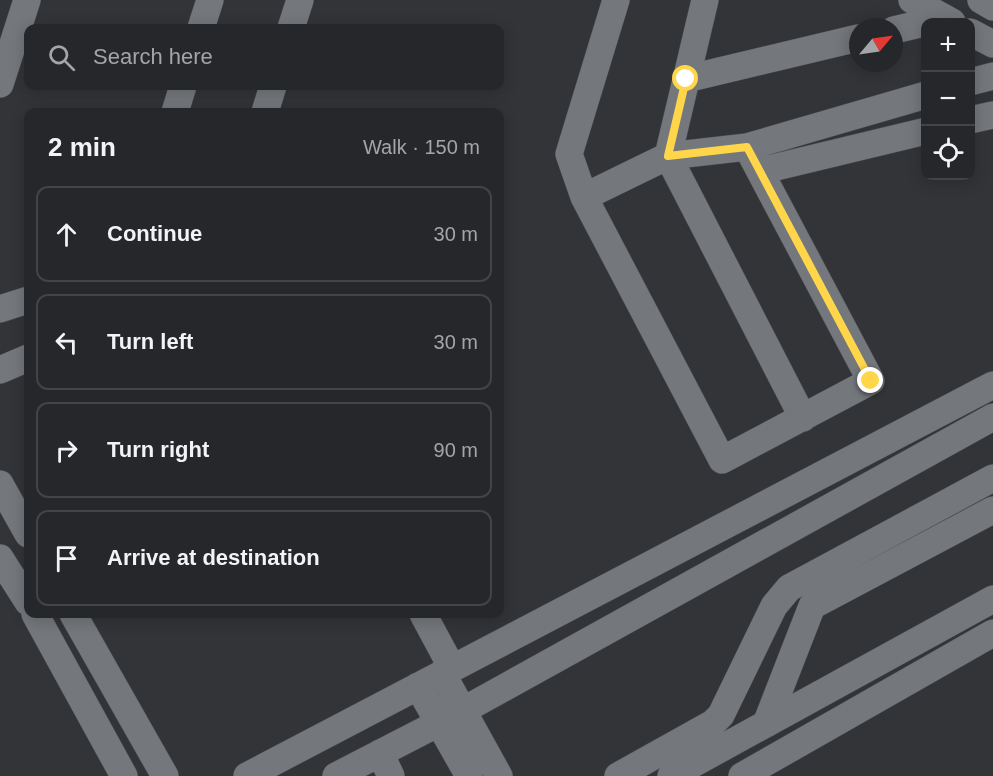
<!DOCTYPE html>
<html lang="en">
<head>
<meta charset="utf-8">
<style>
  :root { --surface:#26272a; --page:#2e2f32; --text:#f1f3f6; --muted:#a4a5a8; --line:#424447 }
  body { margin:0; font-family:Helvetica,sans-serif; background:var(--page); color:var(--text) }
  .controls { position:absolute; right:18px; top:18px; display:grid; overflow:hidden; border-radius:12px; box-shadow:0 3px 15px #0003 }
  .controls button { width:54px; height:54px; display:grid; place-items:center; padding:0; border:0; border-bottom:2px solid var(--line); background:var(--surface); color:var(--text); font:30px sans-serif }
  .compass { position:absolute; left:849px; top:18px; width:54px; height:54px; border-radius:50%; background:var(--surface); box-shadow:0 3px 15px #0003; rotate:61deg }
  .stop { position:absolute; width:18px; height:18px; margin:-14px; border:4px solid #ffd54a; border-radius:50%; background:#fff }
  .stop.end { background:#ffd54a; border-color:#fff; box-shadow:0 2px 6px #0008 }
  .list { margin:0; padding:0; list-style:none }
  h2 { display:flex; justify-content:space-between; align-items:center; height:78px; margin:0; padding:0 24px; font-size:26px }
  h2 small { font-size:20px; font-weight:400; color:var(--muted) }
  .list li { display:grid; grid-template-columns:39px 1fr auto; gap:18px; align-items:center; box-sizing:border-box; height:96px; margin:0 12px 12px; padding:0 12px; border:2px solid var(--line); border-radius:12px }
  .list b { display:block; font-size:22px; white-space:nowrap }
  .list em { font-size:20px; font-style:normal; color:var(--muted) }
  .icon { flex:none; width:33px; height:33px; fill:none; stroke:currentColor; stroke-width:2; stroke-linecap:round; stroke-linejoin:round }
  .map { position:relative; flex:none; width:993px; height:776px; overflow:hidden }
  .search { position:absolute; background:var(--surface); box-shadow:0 3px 15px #0003; left:24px; top:24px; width:480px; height:66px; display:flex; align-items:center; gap:15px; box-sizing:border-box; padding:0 21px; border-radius:12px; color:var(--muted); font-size:22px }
  .panel { position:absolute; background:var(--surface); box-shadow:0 3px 15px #0003; left:24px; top:108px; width:480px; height:510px; border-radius:12px }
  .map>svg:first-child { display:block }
</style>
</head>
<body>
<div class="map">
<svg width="993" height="776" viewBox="0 0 993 776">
  <rect width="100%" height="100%" fill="#323438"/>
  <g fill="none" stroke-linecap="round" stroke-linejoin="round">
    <g stroke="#4e5053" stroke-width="28">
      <path id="minor" d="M705,0L668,156L803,418
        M912,0L952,22
        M981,0L993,7
        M201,28L210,0
        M291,28L300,0
        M894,30L945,18
        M970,32L993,44
        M686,79L858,38
        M970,82L993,76
        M0,84L27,0
        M175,112L183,86
        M265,112L273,86
        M970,120L993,115
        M747,147L926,95
        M760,171L926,131
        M584,197L668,156L747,147L871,381L722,460L584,197L569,154L616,0
        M0,309L28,300
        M0,370L28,358
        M0,484L28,534
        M0,558L28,602
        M35,614L124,776
        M73,614L165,776
        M423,614L452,668
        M442,673L499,776
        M418,686L469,776
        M766,724L812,606L993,510
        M380,753L391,776
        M247,776L993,385
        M336,776L462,711L993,417
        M618,776L713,723L721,715L774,606L789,588L993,478
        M671,776L993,599
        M742,776L993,633"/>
    </g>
    <use href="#minor" stroke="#74787c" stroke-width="27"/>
  </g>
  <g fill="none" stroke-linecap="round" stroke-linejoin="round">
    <path stroke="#ffd54a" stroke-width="8" d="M686,79L668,156L747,147L871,381"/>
  </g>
</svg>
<div class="controls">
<button>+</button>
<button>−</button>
<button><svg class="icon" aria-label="locate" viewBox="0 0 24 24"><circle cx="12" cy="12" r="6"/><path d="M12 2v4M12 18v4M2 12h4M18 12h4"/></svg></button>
</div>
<svg class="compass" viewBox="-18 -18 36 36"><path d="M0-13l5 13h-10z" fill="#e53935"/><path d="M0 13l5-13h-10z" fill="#a4a5a8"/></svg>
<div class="stop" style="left:686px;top:79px"></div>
<div class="stop end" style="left:871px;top:381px"></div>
<div class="search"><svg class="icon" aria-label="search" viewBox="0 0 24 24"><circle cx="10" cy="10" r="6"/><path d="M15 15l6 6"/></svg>Search here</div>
<section class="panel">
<h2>2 min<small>Walk · 150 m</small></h2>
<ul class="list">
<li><svg class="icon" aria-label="ahead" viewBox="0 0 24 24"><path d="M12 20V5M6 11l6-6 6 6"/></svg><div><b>Continue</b></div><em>30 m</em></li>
<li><svg class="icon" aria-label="left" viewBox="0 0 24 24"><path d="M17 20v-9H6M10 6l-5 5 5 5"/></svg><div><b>Turn left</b></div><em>30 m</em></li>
<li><svg class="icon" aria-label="right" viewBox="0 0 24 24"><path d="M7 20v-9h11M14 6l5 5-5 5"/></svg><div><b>Turn right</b></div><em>90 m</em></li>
<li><svg class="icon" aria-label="arrive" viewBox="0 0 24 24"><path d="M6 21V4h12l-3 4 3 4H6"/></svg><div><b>Arrive at destination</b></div></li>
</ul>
</section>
</div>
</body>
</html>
